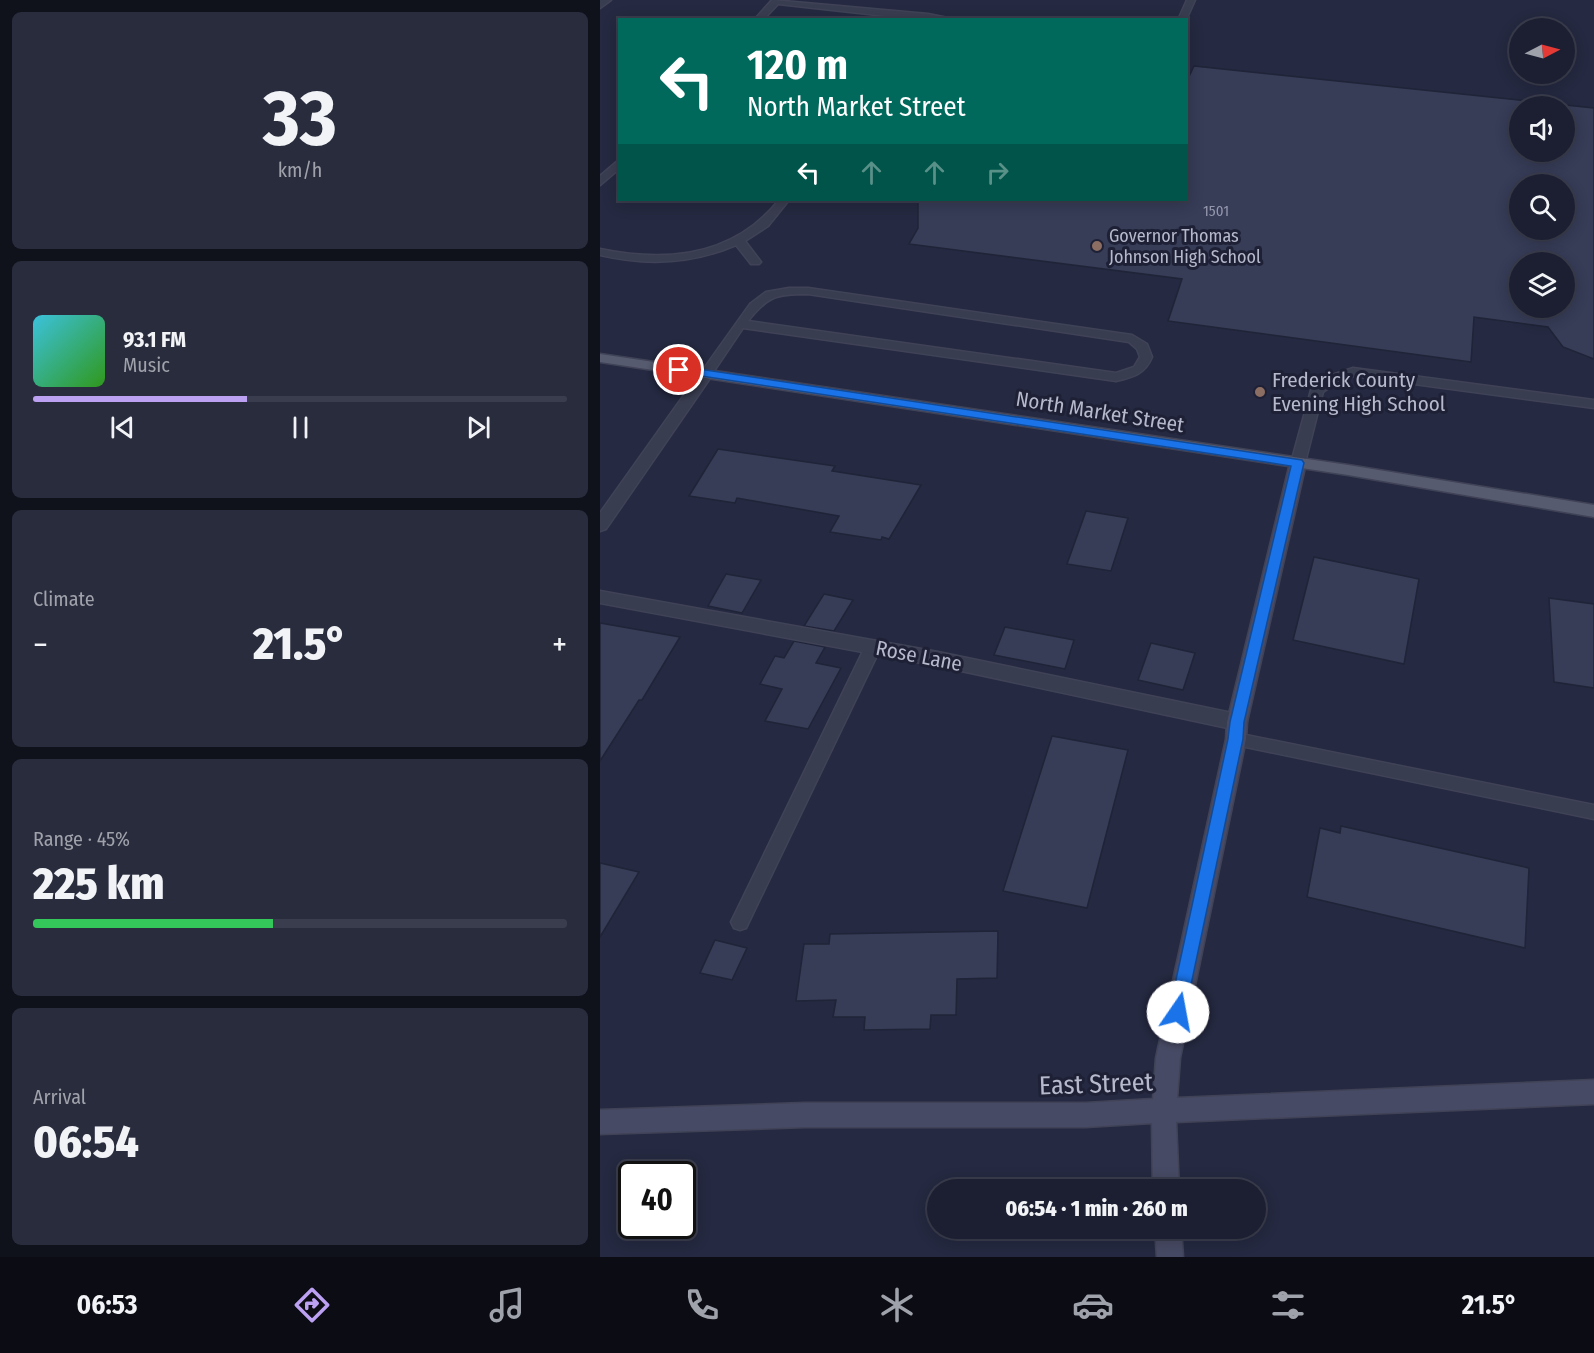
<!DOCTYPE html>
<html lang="en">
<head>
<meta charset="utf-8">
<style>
	body { margin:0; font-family:"Fira Sans Condensed",sans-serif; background:#292c3d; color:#f1f3f6; height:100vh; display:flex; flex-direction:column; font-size:22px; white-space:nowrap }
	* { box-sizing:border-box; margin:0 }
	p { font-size:20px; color:#a0a2ab }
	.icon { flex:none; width:33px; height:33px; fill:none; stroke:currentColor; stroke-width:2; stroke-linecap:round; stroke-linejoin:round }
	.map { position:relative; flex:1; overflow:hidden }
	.details { display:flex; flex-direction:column; gap:12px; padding:12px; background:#0f111b; width:600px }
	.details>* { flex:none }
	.guide { position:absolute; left:18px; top:18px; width:570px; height:183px; border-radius:0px; box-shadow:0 3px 15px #0003,0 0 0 2px #3a3d4d; background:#00695c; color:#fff; overflow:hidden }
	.needle { width:39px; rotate:84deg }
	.tools { position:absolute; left:909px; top:18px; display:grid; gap:12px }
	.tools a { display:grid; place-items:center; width:66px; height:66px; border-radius:50%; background:#1c1f31; box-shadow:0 3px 15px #0003,0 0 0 2px #3a3d4d; font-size:30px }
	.speed { position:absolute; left:18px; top:1161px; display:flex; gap:12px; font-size:30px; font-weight:700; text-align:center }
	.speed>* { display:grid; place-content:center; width:78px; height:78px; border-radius:50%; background:#1c1f31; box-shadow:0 3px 15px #0003,0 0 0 2px #3a3d4d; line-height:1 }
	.speed .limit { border:3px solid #111; border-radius:9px; background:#fff; color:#111 }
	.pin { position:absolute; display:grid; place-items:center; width:51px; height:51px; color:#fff; margin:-26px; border:3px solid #fff; border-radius:50%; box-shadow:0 2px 6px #0007 }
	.me { position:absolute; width:66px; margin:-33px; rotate:12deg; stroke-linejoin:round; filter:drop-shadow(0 0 4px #0008) }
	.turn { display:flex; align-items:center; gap:21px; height:126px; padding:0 30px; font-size:27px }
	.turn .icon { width:78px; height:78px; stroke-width:2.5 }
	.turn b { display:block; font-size:42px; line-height:51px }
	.lanes { display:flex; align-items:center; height:57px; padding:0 30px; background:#0003; justify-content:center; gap:30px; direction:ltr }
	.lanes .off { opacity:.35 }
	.big { font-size:45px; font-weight:800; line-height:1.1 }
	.details .widget { flex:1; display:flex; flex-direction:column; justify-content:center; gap:9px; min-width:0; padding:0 21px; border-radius:9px; background:#292c3d }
	.details .dial { align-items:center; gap:0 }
	.dial b { font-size:78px; line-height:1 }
	.song { display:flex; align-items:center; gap:18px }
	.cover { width:72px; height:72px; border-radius:9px; background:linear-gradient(135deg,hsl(190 70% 55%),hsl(110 70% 35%)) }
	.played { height:6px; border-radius:3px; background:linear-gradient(90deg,#bca0f2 40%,#3a3d4d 40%) }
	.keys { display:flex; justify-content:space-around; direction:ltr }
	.heat { display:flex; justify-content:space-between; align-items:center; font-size:33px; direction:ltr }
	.charge { height:9px; border-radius:4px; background:linear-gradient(90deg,#34c759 45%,#3a3d4d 0) }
	.trip { position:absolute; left:327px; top:1179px; width:339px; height:60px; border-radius:30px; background:#1c1f31; box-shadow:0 3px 15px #0003,0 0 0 2px #3a3d4d; font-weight:800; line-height:60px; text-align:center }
	.tab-bar { display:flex; height:96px; justify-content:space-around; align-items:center; background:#0b0c14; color:#a0a2ab }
	.tab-bar .icon { width:42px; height:42px }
	.tab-bar .selected { color:#bca0f2 }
	.tab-bar b { font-size:27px; color:#f1f3f6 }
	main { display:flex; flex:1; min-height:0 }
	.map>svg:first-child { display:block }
	.building { fill:#373c57; stroke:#202438; stroke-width:1.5; fill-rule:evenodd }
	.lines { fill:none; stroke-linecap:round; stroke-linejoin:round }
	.lane-casing { stroke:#404357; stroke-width:3 }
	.street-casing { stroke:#404357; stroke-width:3 }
	.secondary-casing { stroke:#404357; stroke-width:3 }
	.primary-casing { stroke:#404357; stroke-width:3 }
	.lane { fill:#393d50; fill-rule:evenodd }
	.street { fill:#393d50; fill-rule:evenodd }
	.secondary { fill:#474a64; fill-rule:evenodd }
	.primary { fill:#575b70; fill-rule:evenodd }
	.route { fill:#1a73e8; stroke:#114b97; stroke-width:1.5 }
	.education-dot { fill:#8d6e63; stroke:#1e2136; stroke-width:2 }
	.labels { text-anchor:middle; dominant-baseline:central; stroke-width:6; stroke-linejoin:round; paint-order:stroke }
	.far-number-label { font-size:15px; fill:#9497ac }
	.far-poi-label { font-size:18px; fill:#b6b8cb; stroke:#1e2136; text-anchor:start }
	.poi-label { font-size:21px; fill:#b6b8cb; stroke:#1e2136; text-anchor:start }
	.street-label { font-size:21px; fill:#b6b8cb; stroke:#1e2136 }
	.near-street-label { font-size:26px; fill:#b6b8cb; stroke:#1e2136 }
</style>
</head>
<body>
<main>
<section class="details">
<div class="widget dial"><b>33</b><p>km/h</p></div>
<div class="widget">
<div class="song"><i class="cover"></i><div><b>93.1 FM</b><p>Music</p></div></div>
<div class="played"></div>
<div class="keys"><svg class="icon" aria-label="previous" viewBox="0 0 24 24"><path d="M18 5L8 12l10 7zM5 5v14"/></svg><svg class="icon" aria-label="pause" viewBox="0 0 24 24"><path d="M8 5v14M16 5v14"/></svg><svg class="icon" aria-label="next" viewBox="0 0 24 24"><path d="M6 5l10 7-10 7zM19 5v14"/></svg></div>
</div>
<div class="widget"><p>Climate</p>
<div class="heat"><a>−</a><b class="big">21.5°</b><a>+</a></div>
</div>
<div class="widget"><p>Range · 45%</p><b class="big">225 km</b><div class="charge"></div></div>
<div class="widget"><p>Arrival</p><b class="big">06:54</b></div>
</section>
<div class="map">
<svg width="994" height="1257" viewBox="0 0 994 1257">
	<rect width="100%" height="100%" fill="#252941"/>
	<path class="building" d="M594,66L994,108V359L963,347L948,327L874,317L871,362L568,321L582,279L309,244L318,228V200H586V83ZM920,106H964V152H920ZM920,184H964V230H920ZM920,262H964V308H920Z
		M118,449L235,466L232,471L321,485L289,539L282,537L281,540L230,532L239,516L137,498L135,503L89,496Z
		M486,511L528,518L511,571L467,564Z
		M714,557L819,579L804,664L693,640Z
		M126,574L161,580L142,613L108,606Z
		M224,594L253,600L234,631L204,626Z
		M949,598L994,604V688L954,682Z
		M0,623L80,637L42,700H39L0,761Z
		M405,627L474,640L465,669L394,655Z
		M194,641L225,647L216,663L241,668L208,729L165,721L182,689L160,684L175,656L184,658Z
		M551,643L595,653L583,690L538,680Z
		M452,736L528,750L487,908L403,891Z
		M741,826L929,868L925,948L707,897L720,828L740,833Z
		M0,863L39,872L0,937Z
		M398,931L397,978L357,979L356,1015H331L330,1029L264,1030L265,1017H233L236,1000L196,1001L204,944H229L230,934Z
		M115,940L147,948L132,980L100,973Z"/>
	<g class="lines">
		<g class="lane-casing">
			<path id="lane" d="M172,0L328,14L358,20H322L178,4L163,20H154Z
				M587,0H595L586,20H578Z
				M20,159V168L0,185V176Z
				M179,200H189L168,226L145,241L161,262L159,264H151L136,245C92,264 47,266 0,255V249C67,263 134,256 179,200Z
				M189,288H208L532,335L547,344L552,357C545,374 533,377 516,381L143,328L110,377H102L100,374L150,304L166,292ZM208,294L529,342L537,349L540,357L534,367L516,373L148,321C168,296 176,294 208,294Z
				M753,368L994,400V408L754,376L737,382L723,392L705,463L698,467L693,466L691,463L711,390L729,376Z
				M273,641L278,643L281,647L146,928L140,930L134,928L131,922L134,916L265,647L268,643Z
				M636,733L994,805V819L636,745L630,744L628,739L630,734Z"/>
		</g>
		<g class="street-casing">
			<path id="street" d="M0,0H11L0,8Z
				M106,370L113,374L6,529L0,531V513L101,371Z
				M0,591L338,652L637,714L644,717L647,722L644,727L637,730L338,666L0,603Z"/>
		</g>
		<g class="secondary-casing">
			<path id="secondary" d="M698,458L704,459L706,463L647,722L646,739L580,1058L577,1098L994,1080V1104L576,1122L579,1190H553L552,1123L486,1127H205L0,1134V1110L205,1103H486L553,1099L556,1058L626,739L627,722L690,463L692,459Z
				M555,1228H581L583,1257H557Z"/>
		</g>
		<g class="primary-casing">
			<path id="primary" d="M0,354L748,465L994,505V517L748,475L0,362Z"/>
		</g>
		<use href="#lane" class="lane"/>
		<use href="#street" class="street"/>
		<use href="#secondary" class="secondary"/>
		<use href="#primary" class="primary"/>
	</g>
	<path class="route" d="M79,366L702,460L704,463L644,722L643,739L584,1018L578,1020L572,1018L569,1012L628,739L630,722L691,466L75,372V367Z"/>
	<g class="education-dot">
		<circle cx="497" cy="246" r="6"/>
		<circle cx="660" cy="392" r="6"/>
	</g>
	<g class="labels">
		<g class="far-number-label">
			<text x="616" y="211">1501</text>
		</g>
		<g class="far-poi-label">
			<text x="509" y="236">Governor Thomas<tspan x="509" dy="21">Johnson High School</tspan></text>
		</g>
		<g class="poi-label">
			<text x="672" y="380">Frederick County<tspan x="672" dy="24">Evening High School</tspan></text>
		</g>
		<g class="street-label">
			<text transform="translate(500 412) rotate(9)">North Market Street</text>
			<text transform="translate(319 656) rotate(11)">Rose Lane</text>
		</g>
		<g class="near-street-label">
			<text transform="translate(496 1084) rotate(-2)">East Street</text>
		</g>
	</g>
</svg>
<div class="tools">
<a><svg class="needle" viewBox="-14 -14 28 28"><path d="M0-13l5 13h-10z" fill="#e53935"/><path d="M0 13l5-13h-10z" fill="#a0a2ab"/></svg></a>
<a><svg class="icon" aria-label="sound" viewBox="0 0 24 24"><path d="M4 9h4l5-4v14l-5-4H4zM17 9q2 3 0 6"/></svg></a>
<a><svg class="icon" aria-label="search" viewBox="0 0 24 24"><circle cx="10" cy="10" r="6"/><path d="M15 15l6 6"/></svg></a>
<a><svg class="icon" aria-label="layers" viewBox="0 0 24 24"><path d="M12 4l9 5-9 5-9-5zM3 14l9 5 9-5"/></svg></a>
</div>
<div class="speed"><div class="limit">40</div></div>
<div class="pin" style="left:79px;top:370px;background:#d93025"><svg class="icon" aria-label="arrive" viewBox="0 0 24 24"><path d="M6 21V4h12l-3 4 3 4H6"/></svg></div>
<svg class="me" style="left:578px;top:1012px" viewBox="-20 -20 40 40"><circle r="19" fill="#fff"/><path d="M0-13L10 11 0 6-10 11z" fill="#1a73e8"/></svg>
<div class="trip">06:54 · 1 min · 260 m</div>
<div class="guide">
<div class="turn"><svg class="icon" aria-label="left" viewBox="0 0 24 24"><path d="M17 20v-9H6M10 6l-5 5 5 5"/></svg><div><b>120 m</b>North Market Street</div></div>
<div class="lanes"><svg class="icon" aria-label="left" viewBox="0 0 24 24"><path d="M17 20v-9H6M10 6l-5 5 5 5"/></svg><svg class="icon off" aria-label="ahead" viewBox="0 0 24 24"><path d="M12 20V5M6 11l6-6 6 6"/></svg><svg class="icon off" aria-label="ahead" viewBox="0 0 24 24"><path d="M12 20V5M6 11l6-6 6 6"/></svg><svg class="icon off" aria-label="right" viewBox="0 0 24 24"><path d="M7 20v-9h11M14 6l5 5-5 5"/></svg></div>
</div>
</div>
</main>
<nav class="tab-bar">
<b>06:53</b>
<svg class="icon selected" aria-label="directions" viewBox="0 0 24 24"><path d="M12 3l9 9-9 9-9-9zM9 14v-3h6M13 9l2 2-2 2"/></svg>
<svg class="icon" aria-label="music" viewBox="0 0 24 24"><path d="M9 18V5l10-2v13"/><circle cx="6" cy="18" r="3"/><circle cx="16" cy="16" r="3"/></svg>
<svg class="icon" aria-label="phone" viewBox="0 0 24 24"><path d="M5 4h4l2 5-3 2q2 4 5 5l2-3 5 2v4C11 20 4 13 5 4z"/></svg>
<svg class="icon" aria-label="climate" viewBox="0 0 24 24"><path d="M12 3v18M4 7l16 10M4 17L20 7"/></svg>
<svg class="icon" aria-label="car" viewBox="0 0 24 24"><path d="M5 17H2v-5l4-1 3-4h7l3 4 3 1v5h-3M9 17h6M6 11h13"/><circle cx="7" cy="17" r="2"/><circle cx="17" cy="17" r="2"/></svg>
<svg class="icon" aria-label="filters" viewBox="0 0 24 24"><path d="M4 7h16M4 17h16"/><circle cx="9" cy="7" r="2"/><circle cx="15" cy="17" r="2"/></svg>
<b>21.5°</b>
</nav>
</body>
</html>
